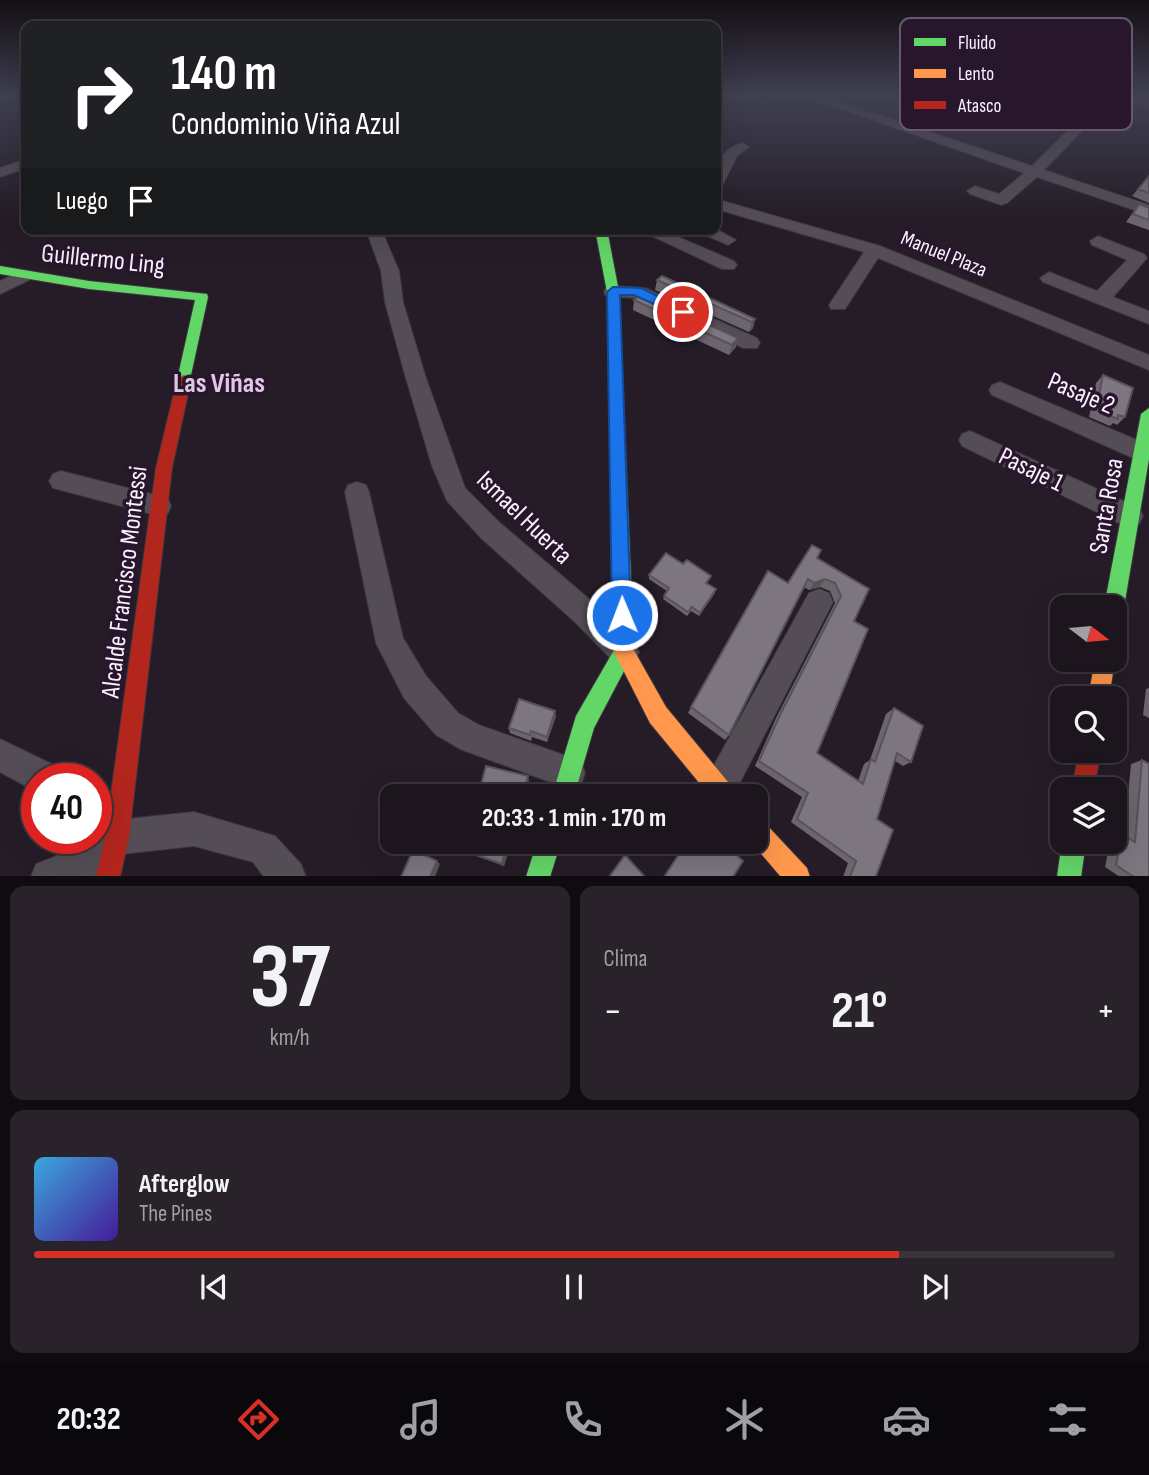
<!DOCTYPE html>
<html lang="es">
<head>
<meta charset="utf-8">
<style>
	body { margin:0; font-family:"Sofia Sans Condensed",sans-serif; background:#29222a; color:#f1f3f6; height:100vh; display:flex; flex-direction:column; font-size:26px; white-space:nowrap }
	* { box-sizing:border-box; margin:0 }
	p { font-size:23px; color:#a09fa4 }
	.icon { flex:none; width:38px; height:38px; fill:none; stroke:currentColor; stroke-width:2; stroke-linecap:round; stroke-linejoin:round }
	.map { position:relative; height:876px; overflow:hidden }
	.sheet { display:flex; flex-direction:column; gap:10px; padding:10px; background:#0f0c10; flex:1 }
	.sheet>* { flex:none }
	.hud { position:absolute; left:21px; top:21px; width:700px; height:214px; border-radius:14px; box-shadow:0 7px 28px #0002,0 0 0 2px #3a343b; background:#202124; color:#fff; overflow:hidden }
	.needle { width:46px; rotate:106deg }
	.tools { position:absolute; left:1050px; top:595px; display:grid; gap:14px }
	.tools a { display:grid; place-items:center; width:77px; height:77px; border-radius:14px; background:#1c151d; box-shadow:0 7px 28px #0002,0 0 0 2px #3a343b; font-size:35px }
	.speed { position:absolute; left:21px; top:763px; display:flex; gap:14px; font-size:35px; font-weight:700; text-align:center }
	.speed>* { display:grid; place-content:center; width:91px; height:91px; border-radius:50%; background:#1c151d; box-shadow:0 7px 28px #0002,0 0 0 2px #3a343b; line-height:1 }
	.speed .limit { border:10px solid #d22; background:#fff; color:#111 }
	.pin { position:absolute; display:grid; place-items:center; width:60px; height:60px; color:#fff; margin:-30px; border:4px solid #fff; border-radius:50%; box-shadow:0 2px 7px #0007 }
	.me { position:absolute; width:77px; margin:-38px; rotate:359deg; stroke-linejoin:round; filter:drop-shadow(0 0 5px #0008) }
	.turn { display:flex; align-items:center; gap:24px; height:147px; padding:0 35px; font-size:32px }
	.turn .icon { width:91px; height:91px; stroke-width:2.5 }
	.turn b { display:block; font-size:49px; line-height:60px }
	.then { display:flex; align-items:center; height:66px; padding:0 35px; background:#0003; gap:14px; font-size:26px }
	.big { font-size:52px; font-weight:700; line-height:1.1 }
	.sheet .widget { flex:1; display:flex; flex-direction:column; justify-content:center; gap:10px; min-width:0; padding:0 24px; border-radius:14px; background:#29222a }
	.sheet .dial { align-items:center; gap:0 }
	.dial b { font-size:91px; line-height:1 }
	.song { display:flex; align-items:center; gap:21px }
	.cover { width:84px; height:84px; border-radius:10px; background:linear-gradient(135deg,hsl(200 70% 55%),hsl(260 70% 35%)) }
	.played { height:7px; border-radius:4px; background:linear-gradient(90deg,#d93025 80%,#3a343b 80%) }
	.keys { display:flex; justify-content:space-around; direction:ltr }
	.heat { display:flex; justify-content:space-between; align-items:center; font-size:38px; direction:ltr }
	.sheet .tiles { flex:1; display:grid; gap:10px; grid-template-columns:1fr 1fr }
	.widget:last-child { grid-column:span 2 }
	.trip { position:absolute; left:380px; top:784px; width:388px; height:70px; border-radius:14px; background:#1c151d; box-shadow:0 7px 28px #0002,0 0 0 2px #3a343b; font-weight:700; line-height:70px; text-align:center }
	.tabs { display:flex; height:112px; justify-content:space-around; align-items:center; background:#0b080c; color:#a09fa4 }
	.tabs .icon { width:49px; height:49px }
	.tabs .active { color:#d93025 }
	.tabs b { font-size:32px; color:#f1f3f6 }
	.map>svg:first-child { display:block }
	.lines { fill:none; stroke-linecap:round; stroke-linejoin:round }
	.street-casing { stroke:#3c363e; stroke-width:2 }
	.fast-casing { stroke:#3c363e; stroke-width:2 }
	.slow-casing { stroke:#3c363e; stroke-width:2 }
	.jam-casing { stroke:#3c363e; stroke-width:2 }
	.street { fill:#544d55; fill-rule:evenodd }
	.fast { fill:#63d668; fill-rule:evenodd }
	.slow { fill:#ff974d; fill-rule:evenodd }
	.jam { fill:#b3261e; fill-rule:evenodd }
	.wall { fill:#6c656d }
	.shaded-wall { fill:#585259 }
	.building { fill:#7d757f; stroke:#585259; stroke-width:2 }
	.route { fill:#1a73e8; stroke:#114b97; stroke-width:2 }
	.labels { text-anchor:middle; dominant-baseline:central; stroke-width:7; stroke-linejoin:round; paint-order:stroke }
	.far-street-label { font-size:21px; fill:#fcf0ff; stroke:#28172c }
	.street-label { font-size:26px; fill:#fcf0ff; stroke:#28172c }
	.neighbourhood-label { font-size:28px; font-weight:bold; fill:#e0c8e5; stroke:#28172c }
	.key { fill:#28172c; stroke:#68586b; stroke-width:2 }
	.key-label { font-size:19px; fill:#fcf0ff }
</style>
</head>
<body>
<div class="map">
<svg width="1149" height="877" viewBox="0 0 1149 877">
	<rect width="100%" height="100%" fill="#251c27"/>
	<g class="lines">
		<g class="street-casing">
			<path id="street" d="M0,96H14L0,102Z
				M804,96H821L1032,166L1103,96H1116L1044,170L1149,205V215L1037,177L1007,203L1001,205L970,194L967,191L975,186L999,194L1024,173Z
				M742,143L749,147L737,156L721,188L716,190C716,169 719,149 742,143Z
				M26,159V168L0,177V168Z
				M716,199L880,246L1149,355V370L878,258L845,309H831L829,305L864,252L716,209Z
				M369,229H385V238L399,271L403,302L425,375L465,488L499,522L595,604L634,642L639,652L634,662L624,666L614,662L575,622L481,538L447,501L432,466L405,375L385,302L381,271L369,238Z
				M637,229H660L734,261L737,265L734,269H722Z
				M692,229H716L736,240L728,245Z
				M1098,236L1144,254L1147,258L1113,297L1149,311V324L1043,282L1040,278L1049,272L1097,291L1127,260L1092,245L1090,241Z
				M23,270L32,276L29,280L0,294V281Z
				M613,286L645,288L757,338L760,343L757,348H743L635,298L606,296L604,292L606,288Z
				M1000,382L1149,445V459L1141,461L1133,458L992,395L989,390L992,385Z
				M970,431L1139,508L1143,516L1139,524L1130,527L1121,524L962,446L959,440L962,434Z
				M61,471L159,496L168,499L171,506L168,513L159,516L53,488L49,481L53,474Z
				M357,482L366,485L369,492L403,638L426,676L458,713L479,725L581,761L585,773L581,785L569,789L460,749L436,735L404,698L376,643L345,492L348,485Z
				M819,589L829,593L833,602L733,796H705L702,790L707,778L809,593Z
				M0,739L58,767L62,779H37V792L0,772Z
				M194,812L275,836L301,864L306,877H264L253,862L194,846L122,854L101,873L94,877H31L36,864L77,848L89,838H96V832L117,820Z"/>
		</g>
		<g class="fast-casing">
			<path id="fast" d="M595,229H607L619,292L634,652L594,728L574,796H552L576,716L614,650L607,292Z
				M0,266L89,281L207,294L208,297L189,384H179L177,380L195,300L89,289L0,274Z
				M1149,408V459L1124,607L1121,613L1115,616V607H1104L1141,414Z
				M1062,841L1086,842L1081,877H1057Z
				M537,842H561L550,877H526Z"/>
		</g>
		<g class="slow-casing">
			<path id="slow" d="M624,642L631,645L666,707L733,788L736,796H710L650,723L614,652L617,645Z
				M1095,660H1115L1109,698H1088Z
				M756,818L764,822L807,868L810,877H781L751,842H756Z"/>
		</g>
		<g class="jam-casing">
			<path id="jam" d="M1120,96H1132L1149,100V106Z
				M184,375L191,380L172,468L129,837L120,877H96L105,837L156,468L177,380Z
				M1079,751H1101L1094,789H1072Z"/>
		</g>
		<use href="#street" class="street"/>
		<use href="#fast" class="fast"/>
		<use href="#slow" class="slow"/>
		<use href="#jam" class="jam"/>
	</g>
	<path class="wall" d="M953,96H984L976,103Z
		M991,96H1078L1053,116Z
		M1149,176V203L1132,196L1138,189Z
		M1139,204L1149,208V230L1126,222Z
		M657,280L755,319L753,328L749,332L655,290Z
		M634,300L736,347L729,355L633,310Z
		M1103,375L1125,417L1117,425L1113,423L1110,426L1089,417L1096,383Z
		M817,558L869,589L854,621L817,753L858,781L864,764L870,760L886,714L894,708L911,762L903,766L895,761L877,819L876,876L878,877H843L848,863L791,822L802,797L755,766L776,718L835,603L830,591L820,587L809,590L804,587L729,735L725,740L688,713L691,707L788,583Z
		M683,564L711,576L707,583L715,593L699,616L691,611L687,616L663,599L667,591L649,579V575Z
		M1149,688V718L1143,715L1146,689Z
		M556,716L547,742L532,737L531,741L510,733L509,728Z
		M1142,760L1149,877H1120L1105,867L1110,842H1115V835L1122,834L1124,835L1131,764Z
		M480,842H511L504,866L479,857L476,855Z"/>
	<path class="shaded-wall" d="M979,96H984L976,103Z
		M1072,96H1078L1053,116L1058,107Z
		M755,319L753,328L749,332L752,322Z
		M738,338L736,347L729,355L732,345Z
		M825,579L820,587L809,590L814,583Z
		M555,711L556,716L547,742V737Z
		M528,776L529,781L525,796H523Z
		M508,842H511L504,866L502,864Z
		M437,861L440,864L435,877H430Z"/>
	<path class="building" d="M1149,176V193L1138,189Z
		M1139,204L1149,208V220L1133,214Z
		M662,276L755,319L752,322L657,280Z
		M641,294L738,338L732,345L634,300Z
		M1103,375L1133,388L1125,417L1118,415V419L1096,410Z
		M812,545L821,550L817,558L869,589L854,621L868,629L817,753L863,784L871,759L875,762L894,708L923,726L911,762L897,753L877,819L893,830L876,876L878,877H850L856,861L797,819L808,793L759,761L781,713L841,596L835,583L825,579L814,583L808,579L729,735L691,707L768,571L788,583Z
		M666,553L683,564L687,560L711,576L706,583L716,589L700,613L692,607L688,612L664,596L669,588L649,575Z
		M519,699L555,711L547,737L531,731L530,735L509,728Z
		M1142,760L1149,764V877H1134L1116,865L1122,834L1135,842Z
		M486,766L528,776L523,796H478Z
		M480,842H508L502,864L476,855Z
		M687,842H722L743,861L733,877H664Z
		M413,850L437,861L430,877H401Z
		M625,855L645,877H609Z"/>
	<linearGradient id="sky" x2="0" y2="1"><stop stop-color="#140f15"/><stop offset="0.44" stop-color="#404052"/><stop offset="1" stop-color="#404052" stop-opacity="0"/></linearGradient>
	<rect width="1149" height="218" fill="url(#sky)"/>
	<path class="route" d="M613,287L641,288L690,312L683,317L634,295H620L631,615L629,622L622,625L615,622L612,615L607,292Z"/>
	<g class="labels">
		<g class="far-street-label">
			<text transform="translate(944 254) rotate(22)">Manuel Plaza</text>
		</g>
		<g class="street-label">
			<text transform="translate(103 260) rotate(6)">Guillermo Ling</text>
			<text transform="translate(1081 394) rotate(23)">Pasaje 2</text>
			<text transform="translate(1031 470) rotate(26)">Pasaje 1</text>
			<text transform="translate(1107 506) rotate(-80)">Santa Rosa</text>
			<text transform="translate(524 518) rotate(44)">Ismael Huerta</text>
			<text transform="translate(125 582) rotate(-83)">Alcalde Francisco Montessi</text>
		</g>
		<g class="neighbourhood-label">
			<text x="219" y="383">Las Viñas</text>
		</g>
	</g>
	<rect x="900" y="18" width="232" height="112" rx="10" class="key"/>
	<rect x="914" y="38" width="32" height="8" fill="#63d668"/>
	<rect x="914" y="69" width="32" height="9" fill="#ff974d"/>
	<rect x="914" y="101" width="32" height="8" fill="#b3261e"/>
	<g class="key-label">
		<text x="958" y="49">Fluido</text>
		<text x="958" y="80">Lento</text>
		<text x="958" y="112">Atasco</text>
	</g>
</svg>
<div class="tools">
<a><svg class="needle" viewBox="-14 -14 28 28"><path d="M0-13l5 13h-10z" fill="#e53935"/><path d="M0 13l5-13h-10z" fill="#a09fa4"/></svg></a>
<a><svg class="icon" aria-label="search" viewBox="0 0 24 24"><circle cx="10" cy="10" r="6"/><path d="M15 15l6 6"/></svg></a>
<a><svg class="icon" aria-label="layers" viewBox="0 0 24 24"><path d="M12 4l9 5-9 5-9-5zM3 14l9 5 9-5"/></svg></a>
</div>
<div class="speed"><div class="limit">40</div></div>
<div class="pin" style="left:683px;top:312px;background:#d93025"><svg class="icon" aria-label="arrive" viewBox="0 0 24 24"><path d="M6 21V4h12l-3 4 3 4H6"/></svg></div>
<svg class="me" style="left:622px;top:615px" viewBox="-20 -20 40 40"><circle r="17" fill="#1a73e8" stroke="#fff" stroke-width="3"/><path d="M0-11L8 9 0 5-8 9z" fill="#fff"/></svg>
<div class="trip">20:33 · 1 min · 170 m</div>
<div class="hud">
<div class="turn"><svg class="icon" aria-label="right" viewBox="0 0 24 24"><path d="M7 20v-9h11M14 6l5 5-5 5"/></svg><div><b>140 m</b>Condominio Viña Azul</div></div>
<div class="then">Luego<svg class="icon" aria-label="arrive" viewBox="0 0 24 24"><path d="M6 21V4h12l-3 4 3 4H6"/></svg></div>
</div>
</div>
<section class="sheet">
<div class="tiles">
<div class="widget dial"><b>37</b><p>km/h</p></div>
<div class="widget"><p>Clima</p>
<div class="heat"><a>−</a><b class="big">21°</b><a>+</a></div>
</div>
<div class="widget">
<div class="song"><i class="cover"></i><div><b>Afterglow</b><p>The Pines</p></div></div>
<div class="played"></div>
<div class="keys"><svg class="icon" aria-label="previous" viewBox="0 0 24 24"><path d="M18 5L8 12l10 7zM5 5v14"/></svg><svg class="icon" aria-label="pause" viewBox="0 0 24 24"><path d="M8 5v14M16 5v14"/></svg><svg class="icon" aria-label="next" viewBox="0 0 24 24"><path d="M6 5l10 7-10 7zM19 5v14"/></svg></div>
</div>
</div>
</section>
<nav class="tabs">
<b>20:32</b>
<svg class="icon active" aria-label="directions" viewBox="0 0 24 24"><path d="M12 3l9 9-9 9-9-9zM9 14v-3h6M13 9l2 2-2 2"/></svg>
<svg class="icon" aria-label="music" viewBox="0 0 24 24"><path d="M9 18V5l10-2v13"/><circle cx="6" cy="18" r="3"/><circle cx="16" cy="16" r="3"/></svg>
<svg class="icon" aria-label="phone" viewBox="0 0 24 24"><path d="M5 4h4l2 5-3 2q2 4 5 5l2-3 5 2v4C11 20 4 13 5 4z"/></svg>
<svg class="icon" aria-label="climate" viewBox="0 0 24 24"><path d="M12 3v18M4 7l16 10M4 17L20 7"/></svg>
<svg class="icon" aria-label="car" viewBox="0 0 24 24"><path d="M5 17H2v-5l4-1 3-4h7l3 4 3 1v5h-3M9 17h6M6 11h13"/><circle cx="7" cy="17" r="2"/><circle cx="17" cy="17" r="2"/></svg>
<svg class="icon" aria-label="filters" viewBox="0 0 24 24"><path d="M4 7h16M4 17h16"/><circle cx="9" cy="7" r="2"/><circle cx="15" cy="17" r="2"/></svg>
</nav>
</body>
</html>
